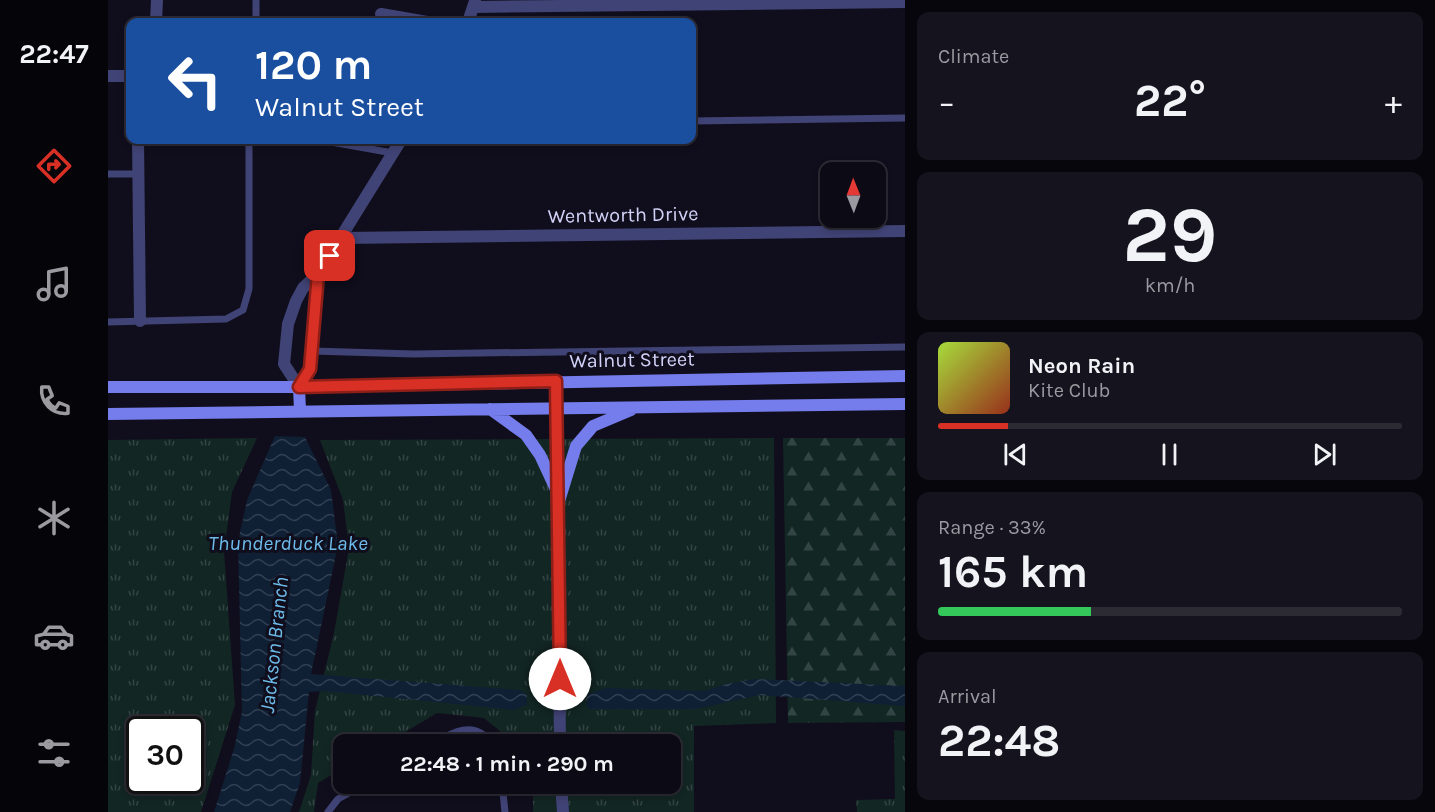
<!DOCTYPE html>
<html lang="en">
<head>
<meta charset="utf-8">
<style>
	body { margin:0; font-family:Karla,sans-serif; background:#15131e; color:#f1f3f6; height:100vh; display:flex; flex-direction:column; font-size:22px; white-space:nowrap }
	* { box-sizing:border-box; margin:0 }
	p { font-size:20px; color:#9a9aa0 }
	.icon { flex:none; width:33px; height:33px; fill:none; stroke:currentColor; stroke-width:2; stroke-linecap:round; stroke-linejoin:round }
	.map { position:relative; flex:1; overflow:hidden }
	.details { display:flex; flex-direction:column; gap:12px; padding:12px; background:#07060c; width:530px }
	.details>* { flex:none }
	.banner { position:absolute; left:18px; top:18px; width:570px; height:126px; border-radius:12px; box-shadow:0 3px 9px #0003,0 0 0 2px #2c2b34; background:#1a4fa0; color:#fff; overflow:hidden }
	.needle { width:39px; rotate:359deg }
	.fabs { position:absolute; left:712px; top:162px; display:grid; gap:12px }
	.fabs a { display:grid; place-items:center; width:66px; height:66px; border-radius:12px; background:#0c0a15; box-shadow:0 3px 9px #0003,0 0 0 2px #2c2b34; font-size:30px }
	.speed { position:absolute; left:18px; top:716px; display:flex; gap:12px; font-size:30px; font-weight:700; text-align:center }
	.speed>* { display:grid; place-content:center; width:78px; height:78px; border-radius:50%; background:#0c0a15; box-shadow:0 3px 9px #0003,0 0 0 2px #2c2b34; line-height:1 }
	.speed .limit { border:3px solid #111; border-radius:9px; background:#fff; color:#111 }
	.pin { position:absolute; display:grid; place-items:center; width:51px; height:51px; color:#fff; margin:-26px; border-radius:12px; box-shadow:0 3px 9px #0006 }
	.me { position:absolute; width:66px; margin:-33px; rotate:0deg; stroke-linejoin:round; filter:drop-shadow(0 0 4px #0008) }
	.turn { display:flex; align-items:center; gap:21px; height:126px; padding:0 30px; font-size:27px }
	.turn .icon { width:78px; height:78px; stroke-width:2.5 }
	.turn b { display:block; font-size:42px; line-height:51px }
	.big { font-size:45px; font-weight:700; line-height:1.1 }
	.details .card { flex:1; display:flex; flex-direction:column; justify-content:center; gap:9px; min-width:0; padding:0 21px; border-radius:12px; background:#15131e }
	.details .dial { align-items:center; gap:0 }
	.dial b { font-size:78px; line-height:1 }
	.song { display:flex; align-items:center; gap:18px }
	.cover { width:72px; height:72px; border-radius:9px; background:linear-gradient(135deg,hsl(80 70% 55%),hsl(10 70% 35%)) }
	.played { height:6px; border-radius:3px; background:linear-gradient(90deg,#d93025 15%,#2c2b34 15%) }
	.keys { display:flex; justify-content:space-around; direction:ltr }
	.heat { display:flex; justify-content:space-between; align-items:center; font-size:33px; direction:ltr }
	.charge { height:9px; border-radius:4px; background:linear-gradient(90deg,#34c759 33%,#2c2b34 0) }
	.trip { position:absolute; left:225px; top:734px; width:348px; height:60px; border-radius:12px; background:#0c0a15; box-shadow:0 3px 9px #0003,0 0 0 2px #2c2b34; font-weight:700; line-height:60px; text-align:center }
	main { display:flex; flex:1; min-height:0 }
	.menu { display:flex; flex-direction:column; width:108px; justify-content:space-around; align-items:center; background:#050408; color:#9a9aa0 }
	.menu .icon { width:42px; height:42px }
	.menu .current { color:#d93025 }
	.menu b { font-size:27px; color:#f1f3f6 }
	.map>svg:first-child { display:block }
	.grass { fill:url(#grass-tufts); fill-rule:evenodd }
	.forest { fill:url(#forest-firs) }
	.water { fill:url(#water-waves) }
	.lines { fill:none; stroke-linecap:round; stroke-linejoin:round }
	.lane { stroke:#404375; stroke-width:7 }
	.street { stroke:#404375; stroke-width:12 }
	.secondary { stroke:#757ceb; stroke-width:12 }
	.route-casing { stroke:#8d1f18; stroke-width:15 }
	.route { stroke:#d93025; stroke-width:10 }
	.labels { text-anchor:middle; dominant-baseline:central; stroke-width:6; stroke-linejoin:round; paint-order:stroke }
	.street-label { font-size:20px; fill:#d1d1f8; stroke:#100e1c }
	.water-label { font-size:21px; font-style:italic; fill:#6dbbea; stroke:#100e1c }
</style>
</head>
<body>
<main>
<nav class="menu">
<b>22:47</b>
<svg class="icon current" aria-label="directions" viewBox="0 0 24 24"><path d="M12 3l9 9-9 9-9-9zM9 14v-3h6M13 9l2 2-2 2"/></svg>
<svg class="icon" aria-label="music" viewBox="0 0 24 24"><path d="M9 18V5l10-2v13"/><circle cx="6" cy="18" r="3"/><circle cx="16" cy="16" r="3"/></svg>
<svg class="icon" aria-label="phone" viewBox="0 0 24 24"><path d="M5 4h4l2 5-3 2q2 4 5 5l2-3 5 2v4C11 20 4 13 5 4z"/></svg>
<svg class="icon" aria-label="climate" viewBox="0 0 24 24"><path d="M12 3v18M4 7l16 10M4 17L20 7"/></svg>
<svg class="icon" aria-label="car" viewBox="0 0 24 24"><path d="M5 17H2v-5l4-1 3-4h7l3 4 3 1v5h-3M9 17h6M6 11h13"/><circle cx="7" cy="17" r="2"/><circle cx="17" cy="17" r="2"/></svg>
<svg class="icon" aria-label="filters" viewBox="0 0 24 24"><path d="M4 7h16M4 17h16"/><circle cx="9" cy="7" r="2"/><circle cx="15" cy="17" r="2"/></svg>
</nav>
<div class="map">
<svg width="798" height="812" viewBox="0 0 798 812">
	<defs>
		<pattern id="grass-tufts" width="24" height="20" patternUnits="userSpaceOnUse" patternTransform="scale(1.5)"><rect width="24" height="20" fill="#122623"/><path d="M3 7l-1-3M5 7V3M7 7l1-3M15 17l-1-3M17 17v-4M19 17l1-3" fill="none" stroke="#344"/></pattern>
		<pattern id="forest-firs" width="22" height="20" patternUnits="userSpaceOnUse" patternTransform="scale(1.5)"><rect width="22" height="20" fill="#122623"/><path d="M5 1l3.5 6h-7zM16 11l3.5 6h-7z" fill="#344"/></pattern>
		<pattern id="water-waves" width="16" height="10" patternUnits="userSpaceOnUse" patternTransform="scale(1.5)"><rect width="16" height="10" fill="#0f2035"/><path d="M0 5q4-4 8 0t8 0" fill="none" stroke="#313f53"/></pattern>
	</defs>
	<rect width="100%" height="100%" fill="#100e1c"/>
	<path class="grass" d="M149,438L124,492L116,552L127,705L93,812H0V440ZM32,729H82V780H32Z
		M666,438L668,723L586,726V812H425V783H562V744H408L376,718L329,713L277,744H236L235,768L210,783L206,812H191L203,775L207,711L226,633L241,548L235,500L212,440Z
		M786,730L797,731V812H749L748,800L787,799Z"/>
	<path class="forest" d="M675,438H797V722L680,723Z"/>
	<path class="water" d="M167,436L197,437L223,490L230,545L203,674L412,690L419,695V705L406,710L217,691L201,692L192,783L182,812H106L126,749L134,712L130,542L139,500Z
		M648,679L797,686V706L652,695L588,709H482L478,705L480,694L498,688L597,691L618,684Z"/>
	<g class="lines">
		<path class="lane" d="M148,0V22
			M584,121L798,118
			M212,140L285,153
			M0,174H30
			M0,322L118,319L135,310L141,289V140
			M204,351L305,354L798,347
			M324,744C344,732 367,719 384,744
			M394,783L397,812
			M220,812L230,799L259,783"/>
		<path class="street" d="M366,7L798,2
			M273,14L319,22
			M48,22L49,0
			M360,22L367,1
			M0,76H22
			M30,140L32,321
			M234,238L798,231
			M210,274L202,369L191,387L176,364L180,324L188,301L195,288L210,274L293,140
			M448,381L452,744
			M453,783L455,812"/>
		<path class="secondary" d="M0,387H191L798,376
			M191,387L192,411
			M382,409L418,435L432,455L452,498
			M0,414L798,404
			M452,498L468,446L485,426L523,410"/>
	</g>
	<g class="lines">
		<g class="route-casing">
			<path id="route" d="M222,256L210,274L202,369L191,387L448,381L452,679"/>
		</g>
		<use href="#route" class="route"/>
	</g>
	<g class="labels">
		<g class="street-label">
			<text transform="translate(515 215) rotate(-1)">Wentworth Drive</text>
			<text transform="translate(524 360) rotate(-1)">Walnut Street</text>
		</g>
		<g class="water-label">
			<text x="180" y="543">Thunderduck Lake</text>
			<text transform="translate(166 645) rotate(-84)">Jackson Branch</text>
		</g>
	</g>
</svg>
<div class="fabs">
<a><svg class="needle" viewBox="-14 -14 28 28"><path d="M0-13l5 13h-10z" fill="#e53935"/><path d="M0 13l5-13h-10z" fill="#9a9aa0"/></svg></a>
</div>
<div class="speed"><div class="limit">30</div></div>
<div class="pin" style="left:222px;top:256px;background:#d93025"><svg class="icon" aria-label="arrive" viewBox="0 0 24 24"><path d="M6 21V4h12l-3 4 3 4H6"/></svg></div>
<svg class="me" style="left:452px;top:679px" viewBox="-20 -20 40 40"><circle r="19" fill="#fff"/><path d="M0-13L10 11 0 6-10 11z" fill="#d93025"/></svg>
<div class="trip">22:48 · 1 min · 290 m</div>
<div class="banner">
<div class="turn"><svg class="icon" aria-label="left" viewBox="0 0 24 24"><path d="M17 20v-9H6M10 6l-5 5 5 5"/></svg><div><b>120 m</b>Walnut Street</div></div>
</div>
</div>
<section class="details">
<div class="card"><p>Climate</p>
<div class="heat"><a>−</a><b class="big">22°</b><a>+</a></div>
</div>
<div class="card dial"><b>29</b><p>km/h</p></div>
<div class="card">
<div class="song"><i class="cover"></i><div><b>Neon Rain</b><p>Kite Club</p></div></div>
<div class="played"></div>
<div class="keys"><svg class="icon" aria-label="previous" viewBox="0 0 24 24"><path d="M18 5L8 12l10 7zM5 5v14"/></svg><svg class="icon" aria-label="pause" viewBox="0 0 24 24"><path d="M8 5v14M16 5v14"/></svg><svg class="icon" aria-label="next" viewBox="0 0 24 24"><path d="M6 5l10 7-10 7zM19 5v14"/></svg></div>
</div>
<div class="card"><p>Range · 33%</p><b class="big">165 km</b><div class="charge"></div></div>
<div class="card"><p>Arrival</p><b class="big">22:48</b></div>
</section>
</main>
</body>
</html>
